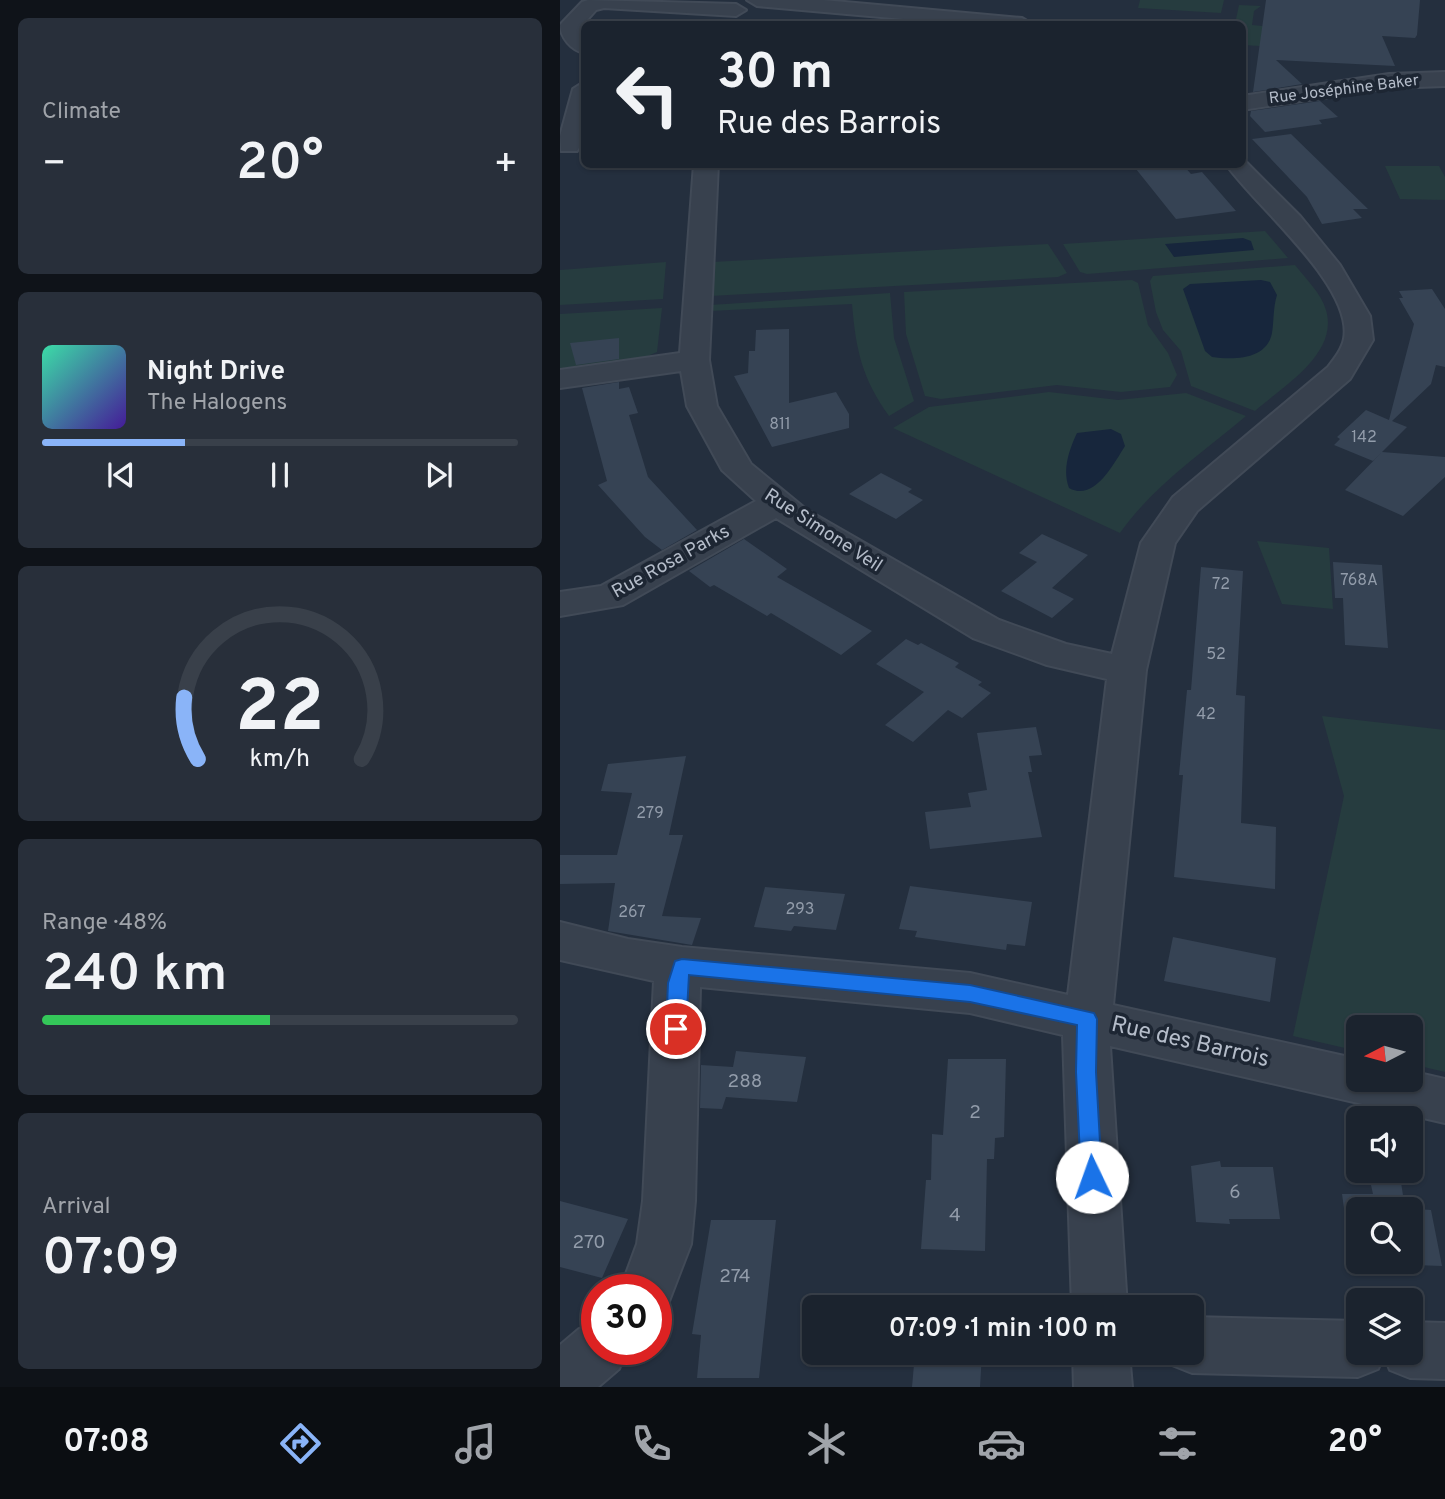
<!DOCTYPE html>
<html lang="en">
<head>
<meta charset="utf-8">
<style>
	body { margin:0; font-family:Overpass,sans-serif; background:#282f3a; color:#f1f3f6; height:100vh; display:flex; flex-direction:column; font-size:26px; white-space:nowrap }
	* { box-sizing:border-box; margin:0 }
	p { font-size:23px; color:#a0a4aa }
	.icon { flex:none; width:38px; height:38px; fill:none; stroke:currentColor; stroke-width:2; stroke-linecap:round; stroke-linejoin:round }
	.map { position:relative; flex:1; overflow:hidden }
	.drawer { display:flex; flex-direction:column; gap:18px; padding:18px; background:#0f1319; width:560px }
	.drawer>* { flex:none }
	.top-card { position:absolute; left:21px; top:21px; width:665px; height:147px; border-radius:10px; box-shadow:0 2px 5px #0004,0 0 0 2px #39404a; background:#1b232e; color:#f1f3f6; overflow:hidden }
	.needle { width:46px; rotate:264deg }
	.buttons { position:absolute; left:786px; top:1015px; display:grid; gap:14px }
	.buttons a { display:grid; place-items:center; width:77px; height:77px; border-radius:10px; background:#1b232e; box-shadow:0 2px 5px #0004,0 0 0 2px #39404a; font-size:35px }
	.speed { position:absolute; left:21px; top:1274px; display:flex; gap:14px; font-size:35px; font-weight:700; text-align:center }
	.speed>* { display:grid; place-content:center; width:91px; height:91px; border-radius:50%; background:#1b232e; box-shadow:0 2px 5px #0004,0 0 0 2px #39404a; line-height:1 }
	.speed .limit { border:10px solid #d22; background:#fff; color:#111 }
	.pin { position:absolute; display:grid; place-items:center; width:60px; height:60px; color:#fff; margin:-30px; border:4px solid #fff; border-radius:50%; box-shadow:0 2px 7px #0007 }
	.me { position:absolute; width:77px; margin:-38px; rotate:357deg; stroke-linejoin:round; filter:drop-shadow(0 0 5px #0008) }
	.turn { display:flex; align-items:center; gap:24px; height:147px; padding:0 21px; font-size:32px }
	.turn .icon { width:91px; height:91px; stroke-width:2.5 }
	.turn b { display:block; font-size:49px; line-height:60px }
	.big { font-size:52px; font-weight:600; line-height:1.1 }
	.drawer .card { flex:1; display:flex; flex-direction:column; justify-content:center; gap:10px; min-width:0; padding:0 24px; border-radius:10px; background:#282f3a }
	.drawer .dial { align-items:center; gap:0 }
	.dial svg { height:182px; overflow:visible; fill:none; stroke:#39404a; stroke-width:7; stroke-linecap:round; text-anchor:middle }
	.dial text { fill:#f1f3f6; stroke:none }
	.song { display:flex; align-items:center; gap:21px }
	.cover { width:84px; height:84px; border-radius:10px; background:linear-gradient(135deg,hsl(160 70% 55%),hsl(260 70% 35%)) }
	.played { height:7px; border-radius:4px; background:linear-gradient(90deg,#8ab4f8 30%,#39404a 30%) }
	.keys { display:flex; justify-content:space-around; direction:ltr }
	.heat { display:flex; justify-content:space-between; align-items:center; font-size:38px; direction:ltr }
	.charge { height:10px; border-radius:5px; background:linear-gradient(90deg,#34c759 48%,#39404a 0) }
	.trip { position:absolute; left:242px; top:1295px; width:402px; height:70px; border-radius:10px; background:#1b232e; box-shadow:0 2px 5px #0004,0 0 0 2px #39404a; font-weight:600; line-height:70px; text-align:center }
	.tabs { display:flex; height:112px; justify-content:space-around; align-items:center; background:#0b0e12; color:#a0a4aa }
	.tabs .icon { width:49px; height:49px }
	.tabs .current { color:#8ab4f8 }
	.tabs b { font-size:32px; color:#f1f3f6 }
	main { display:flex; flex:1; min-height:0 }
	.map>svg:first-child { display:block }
	.green { fill:#263c3f }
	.water { fill:#17263c }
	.building { fill:#364354 }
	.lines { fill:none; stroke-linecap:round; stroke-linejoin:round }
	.minor-casing { stroke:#414a57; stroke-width:4 }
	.minor { fill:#38414e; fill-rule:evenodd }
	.route { fill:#1a73e8; stroke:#114b97; stroke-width:2 }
	.labels { text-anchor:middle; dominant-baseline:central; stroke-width:7; stroke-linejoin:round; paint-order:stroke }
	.far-street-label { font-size:16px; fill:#b4bcc9; stroke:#1d2633 }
	.number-label { font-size:16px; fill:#929caa }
	.street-label { font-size:19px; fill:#b4bcc9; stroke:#1d2633 }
	.near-number-label { font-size:19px; fill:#929caa }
	.near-street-label { font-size:23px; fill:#b4bcc9; stroke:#1d2633 }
</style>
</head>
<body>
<main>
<section class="drawer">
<div class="card"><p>Climate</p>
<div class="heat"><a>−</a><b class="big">20°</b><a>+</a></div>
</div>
<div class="card">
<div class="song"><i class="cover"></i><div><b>Night Drive</b><p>The Halogens</p></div></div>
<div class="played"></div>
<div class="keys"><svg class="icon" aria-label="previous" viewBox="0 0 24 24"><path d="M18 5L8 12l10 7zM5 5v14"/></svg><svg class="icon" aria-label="pause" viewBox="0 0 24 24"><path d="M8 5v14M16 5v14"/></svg><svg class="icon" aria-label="next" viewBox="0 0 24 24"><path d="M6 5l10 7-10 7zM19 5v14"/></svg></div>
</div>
<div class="card dial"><svg viewBox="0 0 100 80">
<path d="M14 69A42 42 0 1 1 86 69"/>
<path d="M14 69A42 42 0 0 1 8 42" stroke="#8ab4f8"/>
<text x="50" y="56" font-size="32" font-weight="700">22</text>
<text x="50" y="72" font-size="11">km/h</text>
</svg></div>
<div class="card"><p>Range · 48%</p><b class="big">240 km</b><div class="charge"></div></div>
<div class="card"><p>Arrival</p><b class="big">07:09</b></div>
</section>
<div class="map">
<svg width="885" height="1387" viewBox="0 0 885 1387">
	<rect width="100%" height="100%" fill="#242f3e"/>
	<path class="green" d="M580,0H664L661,13L578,8Z
		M679,5L701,6L694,11L692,25L713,27L735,48L683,45L682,24H675Z
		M825,166H879L885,177V200L840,199Z
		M705,231L728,258L527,274L520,272L503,244Z
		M488,244L507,273L498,277L150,296L152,262Z
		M106,262L103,299L0,305V270Z
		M735,265C746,279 761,293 766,310C779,354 723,386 695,411L631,386L621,351L603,330L596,312L590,281L593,276Z
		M572,280L578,283L588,325L608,353L617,375L610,387L561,392L497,385L381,399L365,396L346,334L344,292Z
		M330,293L334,338L354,401L329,416C302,378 296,351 292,304L150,311V305Z
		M102,308L97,352L67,365L0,373V314Z
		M489,392L558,400L626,393L686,416C642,453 593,486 560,533L333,428L369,407Z
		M697,541L769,548L773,609L722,604Z
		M762,716L885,730V1072L851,1064L850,1027H798V1051L733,1036L784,796Z"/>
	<path class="water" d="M683,238L691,241L694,250L614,257L605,244Z
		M701,280L710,282L717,295C713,308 714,320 712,333C707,360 673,360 652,357L645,351L623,289L630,284Z
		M551,429L561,434L565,446C553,465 534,502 509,488C502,470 509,450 517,433Z"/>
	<path class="building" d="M706,0H860L857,35L855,38L822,36L835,66L716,60L742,84L693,92Z
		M760,101L778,117L759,120L762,124L705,132L690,116L691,111Z
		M731,134L808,209H793L802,218L762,224L747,197L692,139Z
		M572,164H622L631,174L642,172L676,211L616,219Z
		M872,289L885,309V367L876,365L871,384L832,421L847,427L813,461L774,445L780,439L777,437L806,410L829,420L854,324L839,298H843L839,291Z
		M229,329V403L276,392L289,414V428L212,447L174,376L188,373L189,351H195L196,330Z
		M59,338V359L16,365L10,343Z
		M59,382V389L69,387L78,413L69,415L88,477L137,530L102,550L85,537L38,485L47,481L22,388Z
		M822,452L885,457V477L843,516L785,490Z
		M321,473L352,489L348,492L363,500L336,519L289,494Z
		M482,534L528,555L492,588L514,599L492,618L441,591L477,562L459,553Z
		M184,539L227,569L217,577L312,631L281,655L211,613L207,616L154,585L150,587L129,571Z
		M773,562L822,565L828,648L785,645L783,598H775Z
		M641,567L683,571L676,695L685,696L681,823L716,827L715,889L614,877L623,775H619L627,690H631Z
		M346,639L358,645L361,643L399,663L395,667L422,682L418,685L431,693L402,718L388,710L353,742L325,725L364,692L316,664Z
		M476,727L482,755L469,756L472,772H468L482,837L370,849L365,812L411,807L408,793L427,790L417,733Z
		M126,756L109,835H123L102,916L141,918L132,945L48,931L55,883L0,884V855H57L72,793L41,791L48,764Z
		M350,886L472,902L465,946L447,944L446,950L355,937L357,931L339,929Z
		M205,887L285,894L276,930L234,926L231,931L194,927Z
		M613,937L716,958L710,1002L604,981Z
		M176,1051L246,1057L237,1102L166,1097L162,1109L140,1108L141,1065L173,1067Z
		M388,1059H446L444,1137L435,1138L434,1159H427L425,1251L361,1249L366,1180H371L372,1134L383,1135Z
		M660,1161L661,1167H713L720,1219H669L670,1224L636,1222L631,1166Z
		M809,1176H840L845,1208L871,1210L882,1266L855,1265L850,1250V1209H798V1251H790L782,1194H813Z
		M0,1201L68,1219L42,1278L0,1267Z
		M151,1220H216L199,1378H137L141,1335L132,1334Z
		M355,1353H422L420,1387H352Z"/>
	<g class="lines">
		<g class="minor-casing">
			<path id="minor" d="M28,0L176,4L186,10L176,16L44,8L36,10L20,28L24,36V53C11,50 1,38 0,25L22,2Z
				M187,0H263L462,18L472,24H400L197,6Z
				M885,72V86L829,88L682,110V96L829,74Z
				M24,82C26,102 29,134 17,151H1L0,136L13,89Z
				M682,158L740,216L780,265L810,316L813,340L790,379L637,511L615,543L586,670L553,1005L798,1059V1080H850V1071L885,1079V1123L550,1046L567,1307H512L503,1035L410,1013L140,987L135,1201L131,1244L106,1309L96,1313V1290H60L77,1244L83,1201L94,981L0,960V922L68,939L122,947L410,973L508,995L547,679L487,665L413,638L216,518L63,605L0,616V592L41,586L196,501L162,470L127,406L121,371L0,388V370L120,353L134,164H158L149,360L157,406L191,464L247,510L439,620L506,644L552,654L581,543L613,497L768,367C775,358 782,349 784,339C794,286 694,205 666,164H682Z
				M632,1317L798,1321V1353H850V1322L885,1323V1379L850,1378L830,1370L824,1355L818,1369L798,1377L632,1373L612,1365L607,1353H632Z
				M37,1322V1349H67L59,1369L38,1387H0V1345L19,1329Z
				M513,1353H569L572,1387H514Z"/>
		</g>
		<use href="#minor" class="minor"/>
	</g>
	<path class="route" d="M122,959L410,985L534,1013L537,1019L536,1072L542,1177L539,1184L532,1187L524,1184L521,1177L516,1072L517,1025L410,1002L129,975L126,1029L123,1035L116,1038L109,1035L106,1029L108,983L115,961Z"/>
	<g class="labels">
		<g class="far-street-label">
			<text transform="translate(784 90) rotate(-7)">Rue Joséphine Baker</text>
		</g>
		<g class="number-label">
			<text x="220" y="425">811</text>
			<text x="804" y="438">142</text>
			<text x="799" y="581">768A</text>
			<text x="661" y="585">72</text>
			<text x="656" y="655">52</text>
			<text x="646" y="715">42</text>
			<text x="90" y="814">279</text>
			<text x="240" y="910">293</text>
			<text x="72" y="913">267</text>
		</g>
		<g class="street-label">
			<text transform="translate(263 531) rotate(33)">Rue Simone Veil</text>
			<text transform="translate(111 562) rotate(-29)">Rue Rosa Parks</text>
		</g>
		<g class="near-number-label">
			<text x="185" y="1082">288</text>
			<text x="415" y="1113">2</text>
			<text x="675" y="1193">6</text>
			<text x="395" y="1216">4</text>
			<text x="29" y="1243">270</text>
			<text x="175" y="1277">274</text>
		</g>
		<g class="near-street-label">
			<text transform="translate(630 1043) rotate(13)">Rue des Barrois</text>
		</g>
	</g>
</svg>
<div class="buttons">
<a><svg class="needle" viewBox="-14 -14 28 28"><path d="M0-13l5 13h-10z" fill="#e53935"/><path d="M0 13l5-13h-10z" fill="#a0a4aa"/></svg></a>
<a><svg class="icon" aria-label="sound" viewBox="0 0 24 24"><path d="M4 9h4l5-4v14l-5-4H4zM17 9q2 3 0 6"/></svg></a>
<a><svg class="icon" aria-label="search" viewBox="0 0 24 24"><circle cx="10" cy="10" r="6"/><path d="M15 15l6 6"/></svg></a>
<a><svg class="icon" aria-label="layers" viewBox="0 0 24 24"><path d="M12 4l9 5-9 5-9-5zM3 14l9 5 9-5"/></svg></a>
</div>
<div class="speed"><div class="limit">30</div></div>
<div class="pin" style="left:116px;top:1029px;background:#d93025"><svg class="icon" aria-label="arrive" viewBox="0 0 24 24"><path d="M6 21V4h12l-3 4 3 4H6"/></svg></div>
<svg class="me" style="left:532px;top:1177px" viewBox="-20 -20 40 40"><circle r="19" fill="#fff"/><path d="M0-13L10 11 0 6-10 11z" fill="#1a73e8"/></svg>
<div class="trip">07:09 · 1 min · 100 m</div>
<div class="top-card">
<div class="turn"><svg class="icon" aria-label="left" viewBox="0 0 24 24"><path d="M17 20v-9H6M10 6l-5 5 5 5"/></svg><div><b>30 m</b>Rue des Barrois</div></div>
</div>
</div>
</main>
<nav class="tabs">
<b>07:08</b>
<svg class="icon current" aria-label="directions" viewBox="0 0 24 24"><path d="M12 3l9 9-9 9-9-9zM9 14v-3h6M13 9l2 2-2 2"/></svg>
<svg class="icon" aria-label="music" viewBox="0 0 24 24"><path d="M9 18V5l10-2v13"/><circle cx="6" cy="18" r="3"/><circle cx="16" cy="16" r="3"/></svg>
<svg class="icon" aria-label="phone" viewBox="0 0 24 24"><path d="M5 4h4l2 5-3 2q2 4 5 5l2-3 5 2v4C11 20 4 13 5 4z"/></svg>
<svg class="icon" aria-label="climate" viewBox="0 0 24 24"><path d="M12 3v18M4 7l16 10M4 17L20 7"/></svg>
<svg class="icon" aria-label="car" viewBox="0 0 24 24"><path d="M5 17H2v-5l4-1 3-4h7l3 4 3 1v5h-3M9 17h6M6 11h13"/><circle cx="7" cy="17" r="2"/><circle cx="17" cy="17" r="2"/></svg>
<svg class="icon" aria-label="filters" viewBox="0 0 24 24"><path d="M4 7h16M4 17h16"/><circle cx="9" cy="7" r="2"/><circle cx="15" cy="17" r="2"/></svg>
<b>20°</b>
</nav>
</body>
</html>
